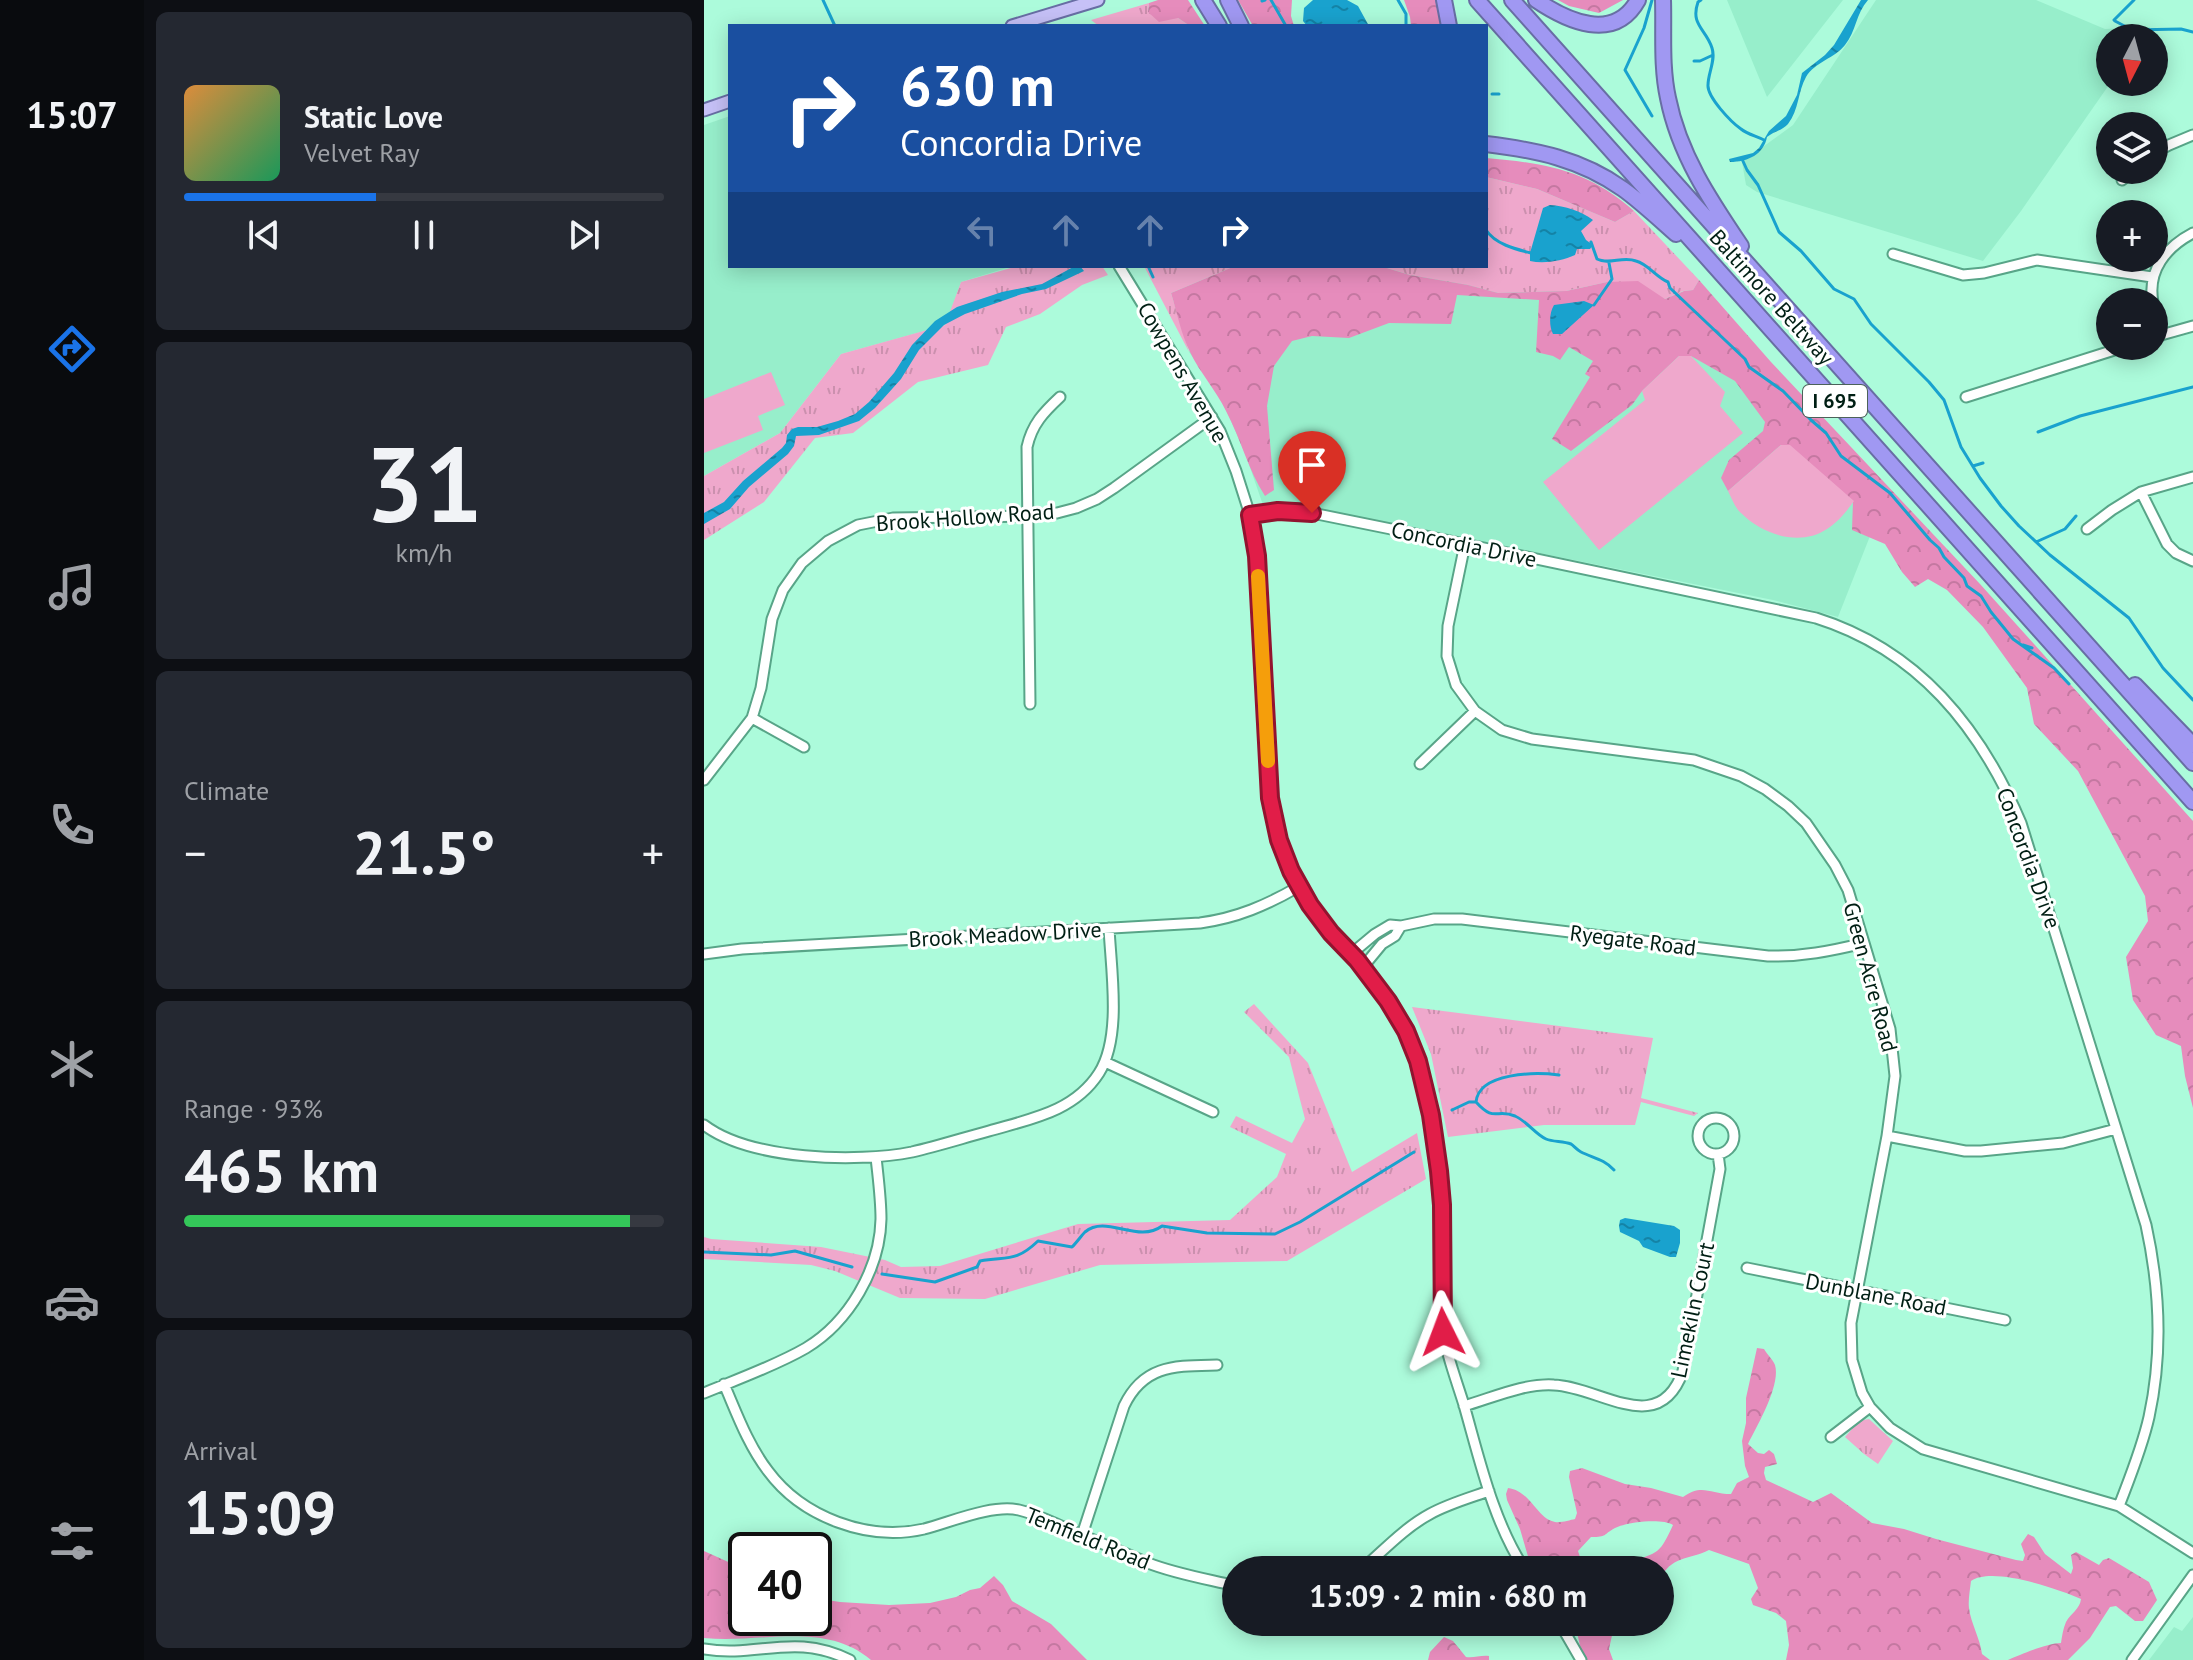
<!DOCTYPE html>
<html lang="en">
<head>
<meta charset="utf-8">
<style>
	body { margin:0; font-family:"PT Sans",sans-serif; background:#242831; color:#f1f3f6; height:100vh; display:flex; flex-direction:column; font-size:30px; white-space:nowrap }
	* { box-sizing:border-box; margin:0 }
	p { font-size:26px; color:#9ea1a6 }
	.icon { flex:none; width:44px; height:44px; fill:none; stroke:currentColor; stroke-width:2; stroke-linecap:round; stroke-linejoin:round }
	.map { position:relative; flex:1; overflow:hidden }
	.drawer { display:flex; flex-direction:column; gap:12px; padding:12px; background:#0d0f14; width:560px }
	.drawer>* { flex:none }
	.hud { position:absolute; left:24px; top:24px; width:760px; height:244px; border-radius:0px; box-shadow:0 4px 20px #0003; background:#1a4fa0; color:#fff; overflow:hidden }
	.needle { width:52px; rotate:186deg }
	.fabs { position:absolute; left:1392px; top:24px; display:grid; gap:16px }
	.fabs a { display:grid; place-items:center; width:72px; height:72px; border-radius:50%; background:#171b24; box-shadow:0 4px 20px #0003; font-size:40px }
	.speed { position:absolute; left:24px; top:1532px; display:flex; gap:16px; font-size:40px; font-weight:700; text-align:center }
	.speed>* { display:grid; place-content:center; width:104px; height:104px; border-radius:50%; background:#171b24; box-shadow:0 4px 20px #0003; line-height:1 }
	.speed .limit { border:4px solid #111; border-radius:12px; background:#fff; color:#111 }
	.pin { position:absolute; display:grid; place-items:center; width:68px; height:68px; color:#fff; margin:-82px -34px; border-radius:50% 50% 50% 0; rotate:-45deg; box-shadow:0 0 8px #0007 }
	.pin .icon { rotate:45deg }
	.me { position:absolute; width:88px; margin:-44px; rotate:357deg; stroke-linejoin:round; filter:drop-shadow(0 0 6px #0008) }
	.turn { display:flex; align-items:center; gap:28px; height:168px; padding:0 40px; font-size:36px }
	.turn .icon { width:104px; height:104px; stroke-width:2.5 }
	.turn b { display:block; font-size:56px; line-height:68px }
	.lanes { display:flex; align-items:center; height:76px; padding:0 40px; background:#0003; justify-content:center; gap:40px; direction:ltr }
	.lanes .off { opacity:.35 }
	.big { font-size:60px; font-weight:700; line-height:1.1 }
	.drawer .tile { flex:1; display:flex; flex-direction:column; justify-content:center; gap:12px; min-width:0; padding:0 28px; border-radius:12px; background:#242831 }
	.drawer .dial { align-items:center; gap:0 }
	.dial b { font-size:104px; line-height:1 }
	.song { display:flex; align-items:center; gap:24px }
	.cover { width:96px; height:96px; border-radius:12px; background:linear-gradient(135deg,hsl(30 70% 55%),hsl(150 70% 35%)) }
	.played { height:8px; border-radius:4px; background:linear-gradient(90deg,#1a73e8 40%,#363941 40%) }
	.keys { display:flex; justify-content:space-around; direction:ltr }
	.heat { display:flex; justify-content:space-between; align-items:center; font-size:44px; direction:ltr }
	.charge { height:12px; border-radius:6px; background:linear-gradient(90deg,#34c759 93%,#363941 0) }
	.trip { position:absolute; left:518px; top:1556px; width:452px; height:80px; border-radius:40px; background:#171b24; box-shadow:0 4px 20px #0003; font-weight:700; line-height:80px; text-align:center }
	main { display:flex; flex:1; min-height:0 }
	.menu { display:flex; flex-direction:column; width:144px; justify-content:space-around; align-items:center; background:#090b0e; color:#9ea1a6 }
	.menu .icon { width:56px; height:56px }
	.menu .active { color:#1a73e8 }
	.menu b { font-size:36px; color:#f1f3f6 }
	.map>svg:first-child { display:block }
	.built { fill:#97eecb }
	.grass { fill:url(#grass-tufts) }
	.forest { fill:url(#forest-crowns) }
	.pitch { fill:#efa8cc }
	.water { fill:url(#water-ripples) }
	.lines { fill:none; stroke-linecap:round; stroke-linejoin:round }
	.stream { stroke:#19a2ce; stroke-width:3 }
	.minor-casing { stroke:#58a588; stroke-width:13 }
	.major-casing { stroke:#686ea4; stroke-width:15 }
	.highway-casing { stroke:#686ea4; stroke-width:18 }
	.minor { stroke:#fff; stroke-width:9 }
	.major { stroke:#c6c1f7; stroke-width:11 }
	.highway { stroke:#a098f2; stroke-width:14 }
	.route-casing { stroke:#92132f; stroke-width:20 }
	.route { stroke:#e11d48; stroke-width:14 }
	.slow { stroke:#f59e0b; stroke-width:14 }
	.labels { text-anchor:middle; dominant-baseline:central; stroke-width:6; stroke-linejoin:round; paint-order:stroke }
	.shield { fill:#fff; stroke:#4c625a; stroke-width:2 }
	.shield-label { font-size:20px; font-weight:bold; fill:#001f14 }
	.street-label { font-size:22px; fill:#001f14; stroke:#fff }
</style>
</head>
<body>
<main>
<nav class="menu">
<b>15:07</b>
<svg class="icon active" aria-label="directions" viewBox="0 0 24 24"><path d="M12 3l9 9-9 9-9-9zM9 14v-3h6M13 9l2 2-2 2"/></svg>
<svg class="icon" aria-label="music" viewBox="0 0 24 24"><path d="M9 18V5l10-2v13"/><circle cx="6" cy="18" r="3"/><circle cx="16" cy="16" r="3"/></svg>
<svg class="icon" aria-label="phone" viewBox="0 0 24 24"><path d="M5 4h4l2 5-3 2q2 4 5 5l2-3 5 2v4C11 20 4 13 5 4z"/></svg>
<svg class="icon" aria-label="climate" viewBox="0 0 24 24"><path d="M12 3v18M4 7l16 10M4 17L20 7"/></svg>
<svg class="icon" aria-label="car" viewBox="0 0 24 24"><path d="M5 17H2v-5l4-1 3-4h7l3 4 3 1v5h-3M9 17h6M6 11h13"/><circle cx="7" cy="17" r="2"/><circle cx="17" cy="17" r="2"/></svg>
<svg class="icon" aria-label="filters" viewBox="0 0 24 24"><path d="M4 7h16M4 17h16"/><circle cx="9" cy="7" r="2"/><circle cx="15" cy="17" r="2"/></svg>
</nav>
<section class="drawer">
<div class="tile">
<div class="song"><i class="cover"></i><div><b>Static Love</b><p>Velvet Ray</p></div></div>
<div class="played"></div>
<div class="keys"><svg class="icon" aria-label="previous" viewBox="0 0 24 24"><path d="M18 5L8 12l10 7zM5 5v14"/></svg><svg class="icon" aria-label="pause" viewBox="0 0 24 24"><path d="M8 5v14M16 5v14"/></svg><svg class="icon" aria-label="next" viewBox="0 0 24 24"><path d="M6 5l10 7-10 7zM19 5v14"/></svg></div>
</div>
<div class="tile dial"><b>31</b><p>km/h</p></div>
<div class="tile"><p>Climate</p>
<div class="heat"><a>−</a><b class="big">21.5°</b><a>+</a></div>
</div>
<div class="tile"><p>Range · 93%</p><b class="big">465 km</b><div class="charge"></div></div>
<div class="tile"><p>Arrival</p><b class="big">15:09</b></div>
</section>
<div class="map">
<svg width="1489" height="1660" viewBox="0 0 1489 1660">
	<defs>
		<pattern id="grass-tufts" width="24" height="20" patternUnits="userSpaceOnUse" patternTransform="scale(2)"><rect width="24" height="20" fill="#efa8cc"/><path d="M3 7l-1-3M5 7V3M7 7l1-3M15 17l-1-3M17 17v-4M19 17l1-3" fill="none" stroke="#cb90ae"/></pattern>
		<pattern id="forest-crowns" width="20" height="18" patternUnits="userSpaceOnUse" patternTransform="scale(2)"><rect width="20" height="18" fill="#e68cbc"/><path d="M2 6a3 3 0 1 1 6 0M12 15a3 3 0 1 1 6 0" fill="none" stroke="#c478a1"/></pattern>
		<pattern id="water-ripples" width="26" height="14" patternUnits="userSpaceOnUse" patternTransform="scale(2)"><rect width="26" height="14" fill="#19a2ce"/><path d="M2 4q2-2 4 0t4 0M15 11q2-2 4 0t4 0" fill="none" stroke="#1483a6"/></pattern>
	</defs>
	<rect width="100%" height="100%" fill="#acfbdb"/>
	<path class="built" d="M1023,0H1139L1063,97Z
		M1172,0H1332L1401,29L1446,27L1438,38H1406L1407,82L1317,211L1279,261L1053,192L1042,185L1038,162L1089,125Z
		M26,116V266H309L257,282L242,325L137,354L76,433L0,476V125Z
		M531,266H676L706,275L862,291L1077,400L1170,526L1134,617L1069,600L602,506L559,505L541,453L523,412L508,384L485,352Z
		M1489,1617V1660H1445L1470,1627L1478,1631Z"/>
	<path class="grass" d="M445,3L444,12L474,18L486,26H395L387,20Z
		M782,177L833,189L911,222L930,211L995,280L989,290L979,291L961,299L903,282L862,291L794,293L764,285L706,275L676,266H782Z
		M314,266H398L404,275L378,285L336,314L302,327L284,365L214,382L149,433L111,438L60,502L0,540V476L76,433L137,354L241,325L257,282Z
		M440,266H531L467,293L485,352Z
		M550,1004L604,1063L648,1172L713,1133L722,1179L583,1261L396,1265L281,1299L196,1298L131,1271L107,1265L0,1259V1237L7,1239L117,1247L181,1260L197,1267L236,1266L374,1224L526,1220L573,1177L582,1154L526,1127L532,1116L588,1143L601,1119L585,1057L540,1012Z
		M708,1007L949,1038L937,1098L994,1113L990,1116L937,1102L931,1125H840L744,1137L727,1054Z
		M1165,1419L1189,1441L1174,1464L1160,1454L1141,1437L1155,1421Z"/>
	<path class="forest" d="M454,0H484L501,26H486L474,18L455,22L444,12L445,3Z
		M534,0H588L587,16L590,26H549Z
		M700,0H732L737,26H707L706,17Z
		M854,0H919L895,13L865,6Z
		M782,158C841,163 884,170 930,211L911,222L833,189L782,177Z
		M531,266H676L706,275L764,285L794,293L862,291L903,282L934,281L961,299L980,291L989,290L995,280L1067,362L1276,584L1489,821V1108L1481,1076L1477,1046L1452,1035L1429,1000L1422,957L1444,921L1441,896L1374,771L1330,724L1323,688L1279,627L1243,590L1224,579L1211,587L1198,572L1181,544L1148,530L1149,501L1077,445L1024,491L1017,478L1025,460L1059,431L1061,422L1031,381L987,356H975L938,391L928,405L867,451L848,439L886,377L881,374L889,361L865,347L856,360L849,356L832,352L835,300L753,295L747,324L685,323L645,338L608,336L588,341L570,366L563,406L570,490L561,496C544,470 537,439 522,411C512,390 496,373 486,352C477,334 473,312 467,293Z
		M1053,1348L1060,1349C1063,1354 1069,1360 1071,1365C1077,1385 1053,1426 1044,1444L1054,1453L1060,1454L1065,1450L1070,1454L1073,1464L1061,1467L1060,1473L1062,1480L1109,1502L1127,1493L1168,1523L1200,1529L1232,1539L1312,1560L1319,1561L1321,1555L1317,1544L1324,1534L1330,1537L1341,1554L1367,1574L1369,1568L1367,1555L1372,1552L1395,1565L1399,1560L1405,1558L1445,1582L1453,1600L1439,1621H1431L1412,1606L1406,1607L1386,1638L1364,1660H1304C1318,1654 1344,1643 1357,1643C1358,1636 1359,1629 1362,1622C1367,1613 1376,1609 1377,1599C1355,1589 1288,1566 1267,1581C1266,1590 1264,1600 1265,1608C1267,1624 1276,1638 1278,1654L1286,1660H1082L1085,1645L1082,1621L1072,1613L1049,1605L1047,1599L1054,1588L1045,1564L1005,1550C985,1560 966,1556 956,1580V1570H920L922,1557L925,1562C955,1553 956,1553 969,1525C958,1518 923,1522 911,1528C898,1535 904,1537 887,1537L874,1551L876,1557L890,1570H828L816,1529L803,1500L802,1494L804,1488C827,1491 833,1519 851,1522C857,1523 866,1520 871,1519L873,1513L865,1477L866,1471L878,1468L921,1484L947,1488L979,1497C998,1483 1006,1494 1027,1494L1033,1483L1045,1477L1041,1466L1038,1441L1042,1423V1398Z
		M0,1551L42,1570V1618H110V1598L136,1602L185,1605L226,1603L252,1597L266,1590L276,1588L290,1576L299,1585L308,1601L347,1624L383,1660H167C120,1620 56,1644 0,1638Z
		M868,1622H911L905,1649L909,1660H881C874,1648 876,1633 868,1622Z
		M740,1637L749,1641L762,1657C770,1658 777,1655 785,1656V1660H724L726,1652Z"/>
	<path class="pitch" d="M975,356H987L1021,392L1016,406L1039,433L895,550L839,482L941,400L938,391Z
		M67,372L81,405L54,416L59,430L0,453V399Z
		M1077,445H1086L1150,501C1142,512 1135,521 1123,529C1096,547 1059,535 1037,513C1031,508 1028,499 1024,491Z"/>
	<path class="water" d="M609,0H643L654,6L665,26H603L599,21L600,8Z
		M1157,0H1164C1152,13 1152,32 1141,45C1131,58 1111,62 1102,77C1094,91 1095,110 1084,124C1079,130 1069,132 1063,137C1060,154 1044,162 1026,162L1025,159L1049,153L1055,148L1065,131L1082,116L1093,95L1098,73L1121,55L1130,45Z
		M846,205C861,206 877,211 889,220L877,231L882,240L889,245L886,249H873L871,255C858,261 840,264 826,261V253L839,208Z
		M371,266H376L380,271L342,289L318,294L261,314L240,325L215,350L197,379L171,408L155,421L115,435L92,436L90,446L84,454L45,487L26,509L0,524V513L20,502L39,481L78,448L82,443L83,435L88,429L94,427H113L134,421L151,414L165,402L190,373L208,345L231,321L253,307L298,292L338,284Z
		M880,301L890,305L858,334H849C845,326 845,313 850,305Z
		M921,1218L970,1226L976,1230V1243L972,1257H966L939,1247L935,1241L916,1232L915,1226L916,1220Z"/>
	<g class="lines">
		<path class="stream" d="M119,0L131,26
			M567,0L582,26
			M694,0L702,14V26
			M997,0L994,2C986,25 1002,29 1008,48C1012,60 1004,73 1004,85C1003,97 1027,122 1037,129C1043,134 1052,136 1060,140
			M558,1L561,0
			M1410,20L1430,0
			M1411,21L1428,30L1477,29L1489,32
			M990,61H996L1009,55
			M788,94H795
			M948,116L921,70L940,28L948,0
			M1038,159L1043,170L1054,185L1075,232L1097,251L1130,289L1150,299L1167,324L1225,382L1240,400L1257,447L1276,478L1297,506L1315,526L1346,555L1425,618L1459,668L1489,700
			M782,230C791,244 811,249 827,253
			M887,242L893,259C905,265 919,256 932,261C944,264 952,277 964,282L966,288L1041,359L1045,367L1079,391L1107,420L1122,433L1137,456L1186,493L1226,540L1235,548L1240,557L1260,578L1263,586L1277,596L1287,612L1309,639L1350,668L1365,684
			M444,266L449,277
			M890,305L908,279L905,263
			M1334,432L1376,416L1489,387
			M1269,466L1279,463
			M1332,542L1361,529L1372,516
			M1319,645L1328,648
			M772,1102C775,1072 832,1072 855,1075
			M748,1110L765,1102H772C791,1123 792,1108 811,1116C824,1122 831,1134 842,1139C849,1142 859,1141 867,1144C870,1146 873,1150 877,1152C889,1158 900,1159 910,1170
			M0,1252L67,1255L91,1251L148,1267
			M178,1274L231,1282L273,1267L276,1261C303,1256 311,1263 334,1241L368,1247C373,1242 377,1236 381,1232C402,1214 434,1244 458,1226L503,1233L571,1234L596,1222L710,1152"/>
		<g class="minor-casing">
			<path id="minor" d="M1450,153L1465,145L1489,135
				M1418,180L1430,170
				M1189,254L1259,275L1280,273L1333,260L1448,277
				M415,266L516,431L532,471L546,515L553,556L565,780C569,831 585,880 617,920C628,935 642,947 654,961C679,989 701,1022 713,1059C729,1106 737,1159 738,1208C738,1246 734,1285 738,1323C741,1351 752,1379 760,1405C776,1461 789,1521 821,1570
				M1449,302C1443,271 1462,247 1489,233
				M1450,309L1458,335
				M1450,337L1489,326
				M1262,397L1423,346
				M1437,492L1463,544L1472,553L1489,561
				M546,515L574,511L608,513L761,544L1112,618C1214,650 1276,727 1317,823L1442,1225C1456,1289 1459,1353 1445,1417C1438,1448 1426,1477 1415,1506
				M1383,529L1408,510L1437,492L1489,477
				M761,544L744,626L743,656L752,685L771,711L798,730L828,739L990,760L1037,776L1061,789L1084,806L1102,823L1131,865L1144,890L1186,1029L1191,1076L1183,1136L1147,1323L1148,1360L1158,1393L1166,1407L1186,1428L1219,1449L1415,1506L1489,1553
				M326,704L323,447C328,424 340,412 356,397
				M48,718L100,747
				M716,764L771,711
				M0,780L48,718L57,688L68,619L79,590L98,563L124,541L154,525L189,518L323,516L353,513L372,508L393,499L410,488L508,417
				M0,954L38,949L496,923C533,918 563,905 594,887
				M647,954L671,934L686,925L697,926L730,919H758L1064,956C1097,957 1127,951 1160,943
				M659,967L678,944L691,936L697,926
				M401,1062L509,1112
				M994 1136a18 18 0 1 1 36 0a18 18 0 1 1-36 0Z
				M0,1125C46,1160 153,1163 208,1152C234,1146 259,1138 285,1131C326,1119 370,1112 395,1073C418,1037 407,970 405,928
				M1183,1136L1261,1151H1277L1359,1143L1412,1129
				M1043,1268L1301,1320
				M20,1384C33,1414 44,1445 64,1471C98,1517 164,1542 220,1529C247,1522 288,1504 315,1510C333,1514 349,1523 366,1530C392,1541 418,1552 444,1563C472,1574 503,1579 532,1586
				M0,1393C34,1379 71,1366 102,1348C145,1322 176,1269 177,1219C177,1198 174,1177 172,1157
				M760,1406C788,1398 820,1383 850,1385C897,1387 955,1439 979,1371L1016,1169L1014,1154
				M1127,1437L1166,1407
				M378,1535L420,1406C440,1364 472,1366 513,1365
				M657,1570C679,1551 700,1528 726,1514C744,1504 765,1498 785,1491
				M855,1622L877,1660
				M0,1649C55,1658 89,1632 146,1660
				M1428,1660L1489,1575"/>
		</g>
		<g class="major-casing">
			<path id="major" d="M308,26L394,0
				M0,110L26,101"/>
		</g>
		<g class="highway-casing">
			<path id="highway" d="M499,0L515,26
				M524,0L537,26
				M740,0L745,26
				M773,0L1489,802
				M808,0L1489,763
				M832,0C863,21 910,43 934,0
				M959,0C960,33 957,66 964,98C975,154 1006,200 1037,246
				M782,144C832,150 877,159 919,189C937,202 955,219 972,234
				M1431,685L1489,745"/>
		</g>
		<use href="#minor" class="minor"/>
		<use href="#major" class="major"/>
		<use href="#highway" class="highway"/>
	</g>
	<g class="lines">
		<g class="route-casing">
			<path id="route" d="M608,513L574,511L546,515L553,556L566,798L575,840L587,871L606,905L627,933L653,960L684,1001L702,1031L714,1061L727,1115L735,1171L738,1205L739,1332"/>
		</g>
		<use href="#route" class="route"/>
		<path class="slow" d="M554,576L564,761"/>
	</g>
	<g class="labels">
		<rect class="shield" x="1099" y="385" width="64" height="32" rx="6"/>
		<g class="shield-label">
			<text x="1131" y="401">I 695</text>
		</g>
		<g class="street-label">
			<text transform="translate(1068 297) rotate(48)">Baltimore Beltway</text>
			<text transform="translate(479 372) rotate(60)">Cowpens Avenue</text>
			<text transform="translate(261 517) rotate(-4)">Brook Hollow Road</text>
			<text transform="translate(760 544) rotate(12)">Concordia Drive</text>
			<text transform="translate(1325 858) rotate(70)">Concordia Drive</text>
			<text transform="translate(301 934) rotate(-3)">Brook Meadow Drive</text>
			<text transform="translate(929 940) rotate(7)">Ryegate Road</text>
			<text transform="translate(1167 977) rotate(75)">Green Acre Road</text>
			<text transform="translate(1172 1294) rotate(11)">Dunblane Road</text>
			<text transform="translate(988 1310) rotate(-78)">Limekiln Court</text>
			<text transform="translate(384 1538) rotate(22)">Temfield Road</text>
		</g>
	</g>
</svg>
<div class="fabs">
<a><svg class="needle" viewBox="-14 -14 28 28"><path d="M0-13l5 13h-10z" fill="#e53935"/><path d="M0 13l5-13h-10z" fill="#9ea1a6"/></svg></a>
<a><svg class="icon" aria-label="layers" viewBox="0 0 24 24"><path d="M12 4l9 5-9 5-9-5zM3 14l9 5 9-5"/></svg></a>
<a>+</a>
<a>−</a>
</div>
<div class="speed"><div class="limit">40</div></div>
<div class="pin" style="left:608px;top:513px;background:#d93025"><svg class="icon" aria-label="arrive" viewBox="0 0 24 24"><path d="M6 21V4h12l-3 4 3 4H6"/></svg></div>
<svg class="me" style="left:739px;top:1332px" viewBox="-20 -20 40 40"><path d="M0-17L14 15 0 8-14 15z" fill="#e11d48" stroke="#fff" stroke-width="4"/></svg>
<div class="trip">15:09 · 2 min · 680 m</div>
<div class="hud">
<div class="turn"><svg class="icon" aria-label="right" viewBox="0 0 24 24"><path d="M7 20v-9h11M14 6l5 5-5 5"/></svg><div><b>630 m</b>Concordia Drive</div></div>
<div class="lanes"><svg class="icon off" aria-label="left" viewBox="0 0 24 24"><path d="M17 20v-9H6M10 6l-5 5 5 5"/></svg><svg class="icon off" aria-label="ahead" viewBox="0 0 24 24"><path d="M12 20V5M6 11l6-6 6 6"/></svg><svg class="icon off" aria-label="ahead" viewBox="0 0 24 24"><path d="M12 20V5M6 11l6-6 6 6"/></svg><svg class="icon" aria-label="right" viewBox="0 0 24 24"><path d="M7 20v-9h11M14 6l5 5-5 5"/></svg></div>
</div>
</div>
</main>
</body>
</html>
